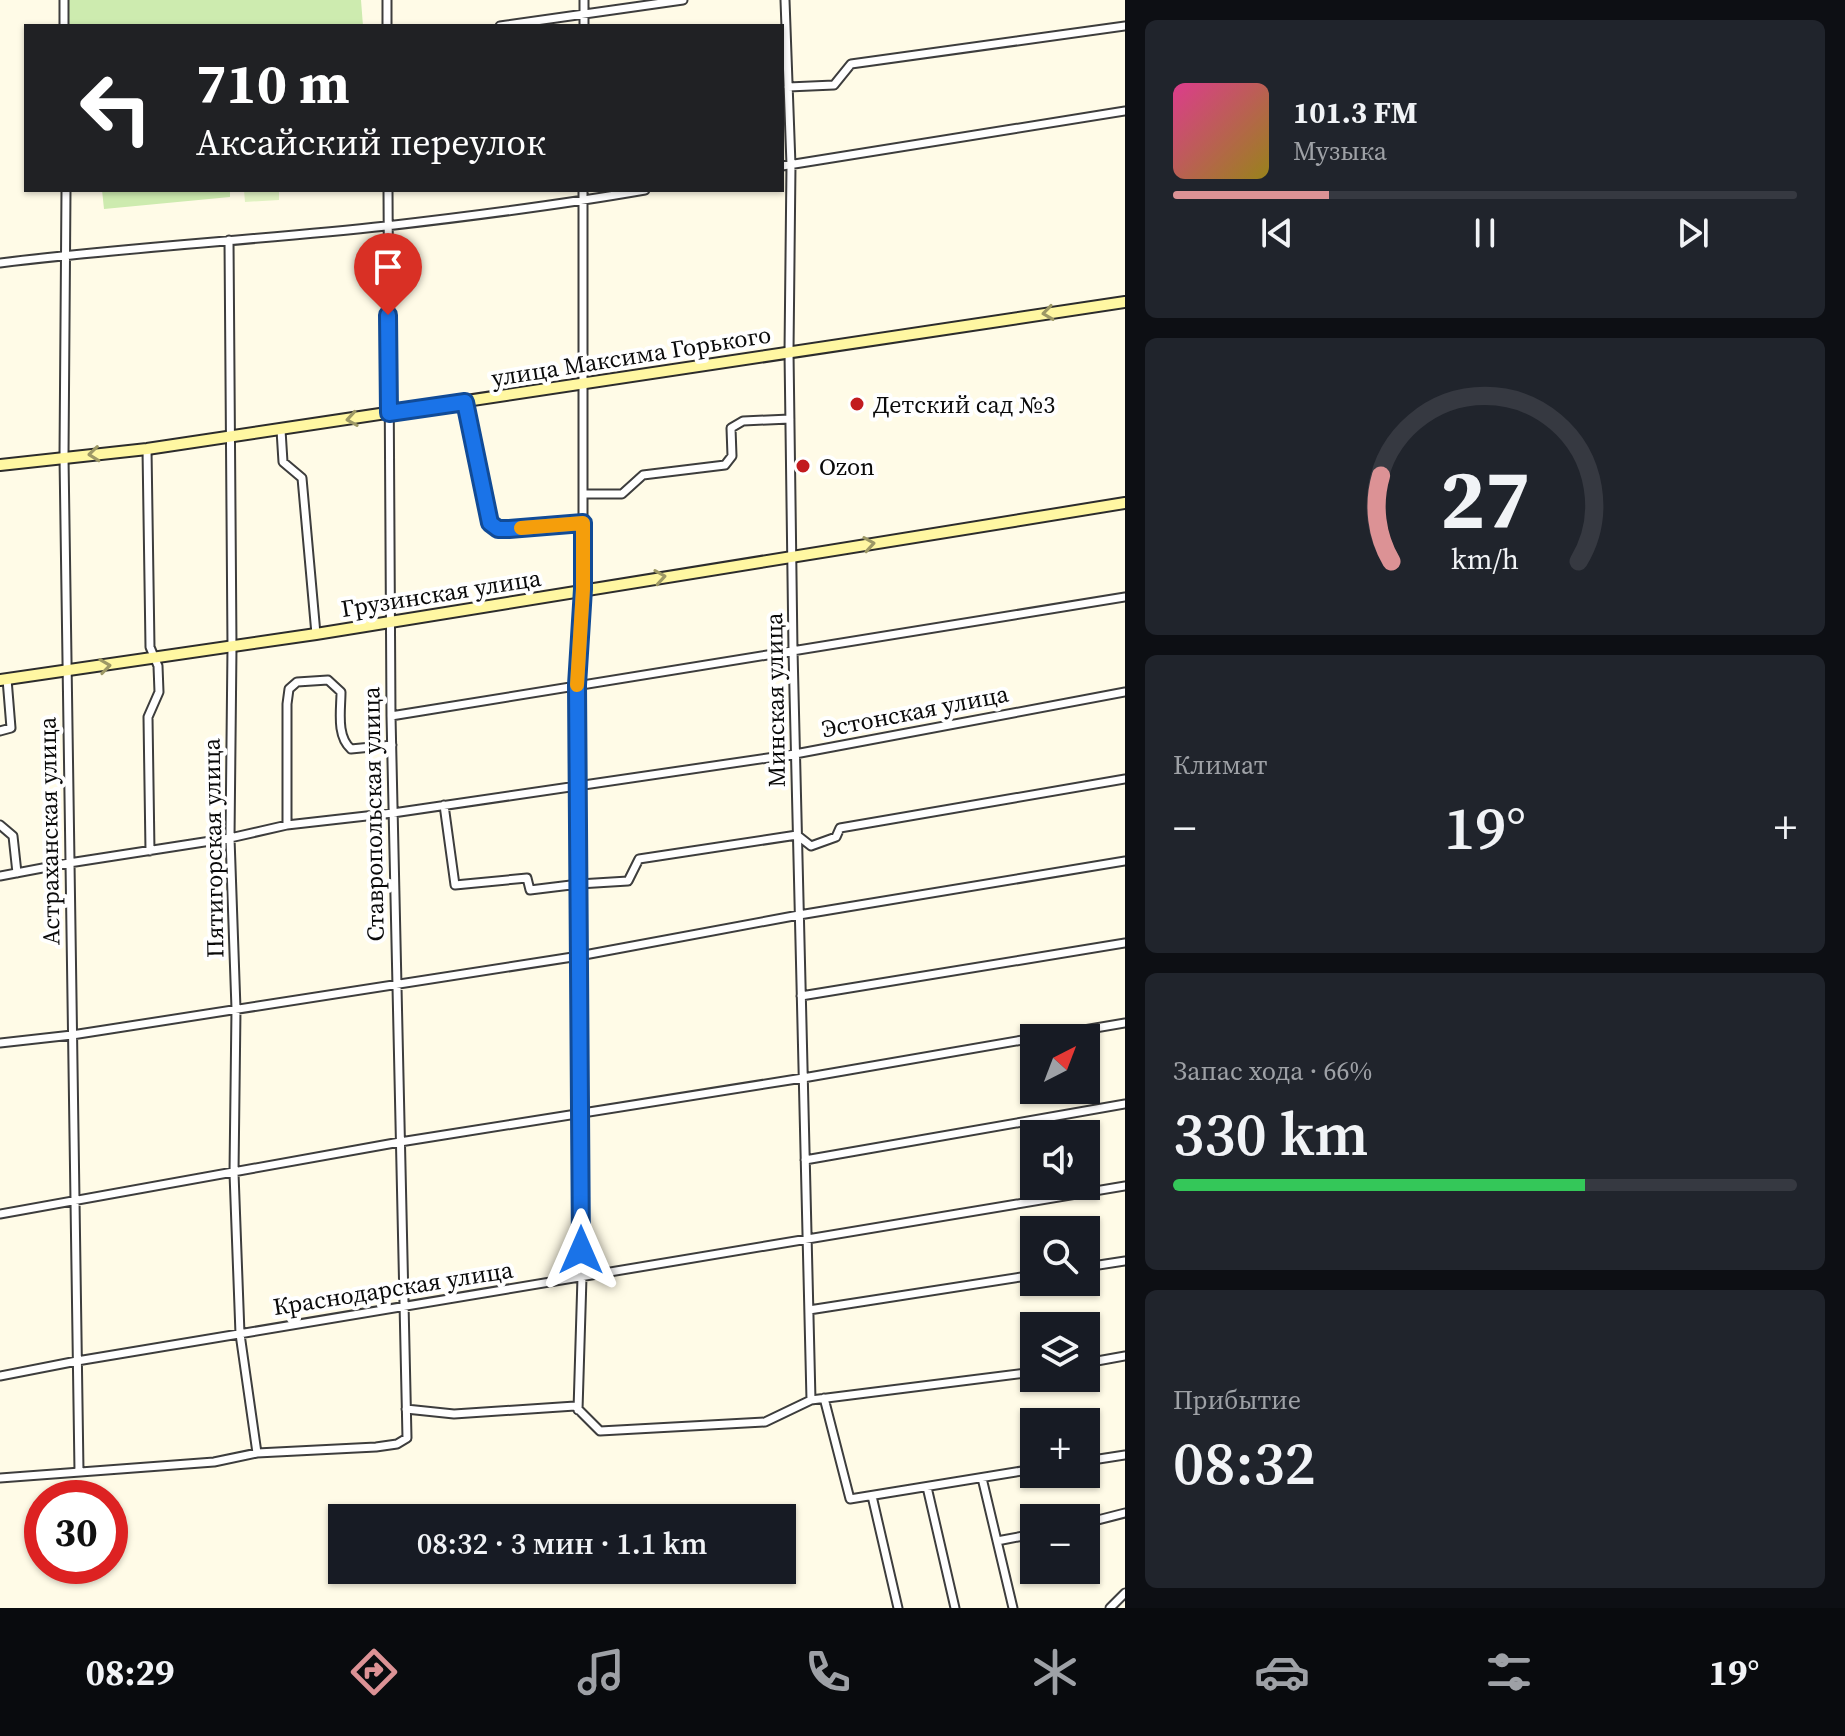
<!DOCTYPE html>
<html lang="ru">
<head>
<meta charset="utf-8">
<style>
	body { margin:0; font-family:"Source Serif 4",serif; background:#20242c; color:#f1f3f6; height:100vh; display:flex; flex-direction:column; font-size:30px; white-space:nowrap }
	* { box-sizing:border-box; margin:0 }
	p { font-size:26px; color:#9ea1a6 }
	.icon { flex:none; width:44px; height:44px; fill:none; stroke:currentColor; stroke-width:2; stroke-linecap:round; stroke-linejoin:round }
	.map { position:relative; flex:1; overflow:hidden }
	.details { display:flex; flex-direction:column; gap:20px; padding:20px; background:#0d0f14; width:720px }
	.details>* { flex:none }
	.hud { position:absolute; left:24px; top:24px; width:760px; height:168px; border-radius:0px; box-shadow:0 2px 6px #0004; background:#202124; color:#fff; overflow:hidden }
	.needle { width:52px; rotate:42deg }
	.buttons { position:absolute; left:1020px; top:1024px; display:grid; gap:16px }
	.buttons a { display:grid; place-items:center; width:80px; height:80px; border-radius:0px; background:#171b24; box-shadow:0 2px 6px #0004; font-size:40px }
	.speed { position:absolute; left:24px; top:1480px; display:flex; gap:16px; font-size:40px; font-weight:700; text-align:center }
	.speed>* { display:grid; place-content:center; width:104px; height:104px; border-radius:50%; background:#171b24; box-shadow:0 2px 6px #0004; line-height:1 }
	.speed .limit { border:12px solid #d22; background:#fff; color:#111 }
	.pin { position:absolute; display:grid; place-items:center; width:68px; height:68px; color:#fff; margin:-82px -34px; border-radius:50% 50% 50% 0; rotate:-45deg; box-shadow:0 0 8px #0007 }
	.pin .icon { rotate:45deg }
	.me { position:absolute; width:88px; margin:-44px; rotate:0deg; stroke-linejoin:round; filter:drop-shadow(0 0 6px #0008) }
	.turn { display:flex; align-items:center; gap:28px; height:168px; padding:0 40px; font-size:36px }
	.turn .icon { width:104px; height:104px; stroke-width:2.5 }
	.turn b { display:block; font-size:56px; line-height:68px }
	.big { font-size:60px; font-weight:600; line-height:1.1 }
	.details .widget { flex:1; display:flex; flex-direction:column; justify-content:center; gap:12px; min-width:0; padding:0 28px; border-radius:12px; background:#20242c }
	.details .dial { align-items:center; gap:0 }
	.dial svg { height:208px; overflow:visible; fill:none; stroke:#363941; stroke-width:7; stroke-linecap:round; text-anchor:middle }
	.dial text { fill:#f1f3f6; stroke:none }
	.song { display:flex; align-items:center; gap:24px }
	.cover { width:96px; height:96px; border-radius:12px; background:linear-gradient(135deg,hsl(330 70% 55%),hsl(50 70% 35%)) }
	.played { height:8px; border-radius:4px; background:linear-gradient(90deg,#dc9295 25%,#363941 25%) }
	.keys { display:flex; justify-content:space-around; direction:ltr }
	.heat { display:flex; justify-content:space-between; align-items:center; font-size:44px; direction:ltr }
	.charge { height:12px; border-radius:6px; background:linear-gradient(90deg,#34c759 66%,#363941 0) }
	.trip { position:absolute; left:328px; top:1504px; width:468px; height:80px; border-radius:0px; background:#171b24; box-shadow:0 2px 6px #0004; font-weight:600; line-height:80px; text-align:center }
	.dock { display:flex; height:128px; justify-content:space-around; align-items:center; background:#090b0e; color:#9ea1a6 }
	.dock .icon { width:56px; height:56px }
	.dock .selected { color:#dc9295 }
	.dock b { font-size:36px; color:#f1f3f6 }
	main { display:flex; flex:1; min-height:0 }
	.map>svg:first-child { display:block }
	.green { fill:#cdebaf }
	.pitch { fill:#e0f2c2 }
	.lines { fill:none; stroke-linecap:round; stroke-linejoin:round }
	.minor-casing { stroke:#3d3d3d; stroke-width:11 }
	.secondary-casing { stroke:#2c2c2c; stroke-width:14 }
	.minor { stroke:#fff; stroke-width:7 }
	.secondary { stroke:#fff7a2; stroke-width:10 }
	.oneway { stroke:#9d9865 }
	.route-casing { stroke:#114b97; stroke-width:20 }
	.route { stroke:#1a73e8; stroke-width:14 }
	.slow { stroke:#f59e0b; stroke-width:14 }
	.poi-dot { fill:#c21b1e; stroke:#fff; stroke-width:3 }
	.labels { text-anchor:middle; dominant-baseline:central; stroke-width:8; stroke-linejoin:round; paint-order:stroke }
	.street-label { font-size:24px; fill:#0a0a0a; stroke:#fff }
	.poi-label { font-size:24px; fill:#0a0a0a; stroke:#fff; text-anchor:start }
</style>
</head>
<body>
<main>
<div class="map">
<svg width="1125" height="1608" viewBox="0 0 1125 1608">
	<rect width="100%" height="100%" fill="#fffbe7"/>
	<path class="green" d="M69,0H361L363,26H68Z
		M102,190H230V197L104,209Z"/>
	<path class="pitch" d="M244,190H279V200L245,202Z"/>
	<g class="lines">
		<g class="minor-casing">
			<path id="minor" d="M64,0V26
				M387,0V26
				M584,0V26
				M785,0L791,165L789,352L793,650L811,1400
				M500,26L683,0
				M788,87L834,85L851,64L1125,26
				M782,166L1125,111
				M66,190L64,457L79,1471
				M229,240L232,647L230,838L236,1009L234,1173L240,1334L257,1453
				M0,263C128,247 258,240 386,226C473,216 559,205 645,190
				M465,402L490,523L498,529H509L583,523
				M281,430L283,462L302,478L316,634
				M147,449L150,647L158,666L159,692L148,717L150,851
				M584,494H622L643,475L725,465L732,456L731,428L743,421L790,419
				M391,716L1125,597
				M0,731L11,728L7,679
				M444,805L455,885L527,878L530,890L579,884L628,881L639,859L797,835L811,846L836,837L840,828L1125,779
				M0,825L13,836L17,873
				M287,825V704L289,689L297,682L328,680L341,692C341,710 336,736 351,749L392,745
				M0,876L69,863L230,838L287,825L393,813L795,754L1125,692
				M801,996L1125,943
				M1037,1038L1125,1023
				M0,1043L72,1035L579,956L799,915L1125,861
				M805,1160L1125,1104
				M0,1214L400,1142L803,1078L1034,1038
				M1086,1267L1125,1261
				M809,1310L1034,1275
				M1086,1363L1125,1356
				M0,1376L77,1361L1125,1186
				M824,1398L850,1499L1034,1469
				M406,1409L454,1414L575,1406L600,1431L765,1422L811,1400L1034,1372
				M578,1410L582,1277L577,685L583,589V190
				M1086,1461L1125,1455
				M0,1478L214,1462L257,1453L376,1447L397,1444L407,1438L391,716L388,190
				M982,1478L1013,1608
				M927,1487L955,1608
				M872,1496L898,1608
				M1086,1523L1125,1513
				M997,1541L1034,1534
				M1110,1608L1125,1593"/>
		</g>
		<g class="secondary-casing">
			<path id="secondary" d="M0,465L147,449L1125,302
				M0,680L316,634L1125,503"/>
		</g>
		<use href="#minor" class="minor"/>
		<use href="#secondary" class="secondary"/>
	</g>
	<defs><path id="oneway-chevron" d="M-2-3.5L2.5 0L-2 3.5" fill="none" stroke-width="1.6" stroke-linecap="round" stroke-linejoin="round" transform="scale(2)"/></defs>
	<g class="oneway">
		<use href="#oneway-chevron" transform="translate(1048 313) rotate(172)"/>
		<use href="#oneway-chevron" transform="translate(352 419) rotate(171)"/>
		<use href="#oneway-chevron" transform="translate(94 454) rotate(174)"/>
		<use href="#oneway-chevron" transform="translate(869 544) rotate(-9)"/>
		<use href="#oneway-chevron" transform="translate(660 577) rotate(-9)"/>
		<use href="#oneway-chevron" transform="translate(105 666) rotate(-8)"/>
	</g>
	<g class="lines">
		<g class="route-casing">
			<path id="route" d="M388,315L389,413L465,402L490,523L498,529H509L583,523V589L577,685L581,1250"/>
		</g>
		<use href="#route" class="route"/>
		<path class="slow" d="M521,528L583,523V589L577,685"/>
	</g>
	<g class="poi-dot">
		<circle cx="857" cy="404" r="8"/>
		<circle cx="803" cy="466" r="8"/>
	</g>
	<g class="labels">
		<g class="street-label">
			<text transform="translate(631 356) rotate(-9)">улица Максима Горького</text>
			<text transform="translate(441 593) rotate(-9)">Грузинская улица</text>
			<text transform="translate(775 700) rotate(-91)">Минская улица</text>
			<text transform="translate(915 711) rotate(-11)">Эстонская улица</text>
			<text transform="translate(373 814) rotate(-91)">Ставропольская улица</text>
			<text transform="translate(49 831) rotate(-91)">Астраханская улица</text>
			<text transform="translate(213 848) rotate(-91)">Пятигорская улица</text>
			<text transform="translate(393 1288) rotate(-9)">Краснодарская улица</text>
		</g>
		<g class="poi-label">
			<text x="873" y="404">Детский сад №3</text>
			<text x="819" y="466">Ozon</text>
		</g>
	</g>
</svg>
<div class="buttons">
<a><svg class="needle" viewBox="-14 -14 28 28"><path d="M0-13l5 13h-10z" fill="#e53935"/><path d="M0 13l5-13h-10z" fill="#9ea1a6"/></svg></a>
<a><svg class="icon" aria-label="sound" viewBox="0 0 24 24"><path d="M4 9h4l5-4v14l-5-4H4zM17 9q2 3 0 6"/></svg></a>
<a><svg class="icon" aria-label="search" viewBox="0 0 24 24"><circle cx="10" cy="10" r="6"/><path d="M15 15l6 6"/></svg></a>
<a><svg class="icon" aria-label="layers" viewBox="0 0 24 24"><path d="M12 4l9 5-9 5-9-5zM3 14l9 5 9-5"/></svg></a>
<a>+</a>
<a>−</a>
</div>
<div class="speed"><div class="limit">30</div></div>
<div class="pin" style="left:388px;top:315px;background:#d93025"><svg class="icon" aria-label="arrive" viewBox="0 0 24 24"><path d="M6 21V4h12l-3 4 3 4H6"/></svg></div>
<svg class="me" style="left:581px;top:1250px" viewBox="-20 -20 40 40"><path d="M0-17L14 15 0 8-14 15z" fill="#1a73e8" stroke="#fff" stroke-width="4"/></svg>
<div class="trip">08:32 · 3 мин · 1.1 km</div>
<div class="hud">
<div class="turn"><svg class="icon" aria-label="left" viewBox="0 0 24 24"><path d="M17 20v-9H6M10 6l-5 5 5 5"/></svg><div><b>710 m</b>Аксайский переулок</div></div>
</div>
</div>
<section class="details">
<div class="widget">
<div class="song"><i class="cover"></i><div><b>101.3 FM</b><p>Музыка</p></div></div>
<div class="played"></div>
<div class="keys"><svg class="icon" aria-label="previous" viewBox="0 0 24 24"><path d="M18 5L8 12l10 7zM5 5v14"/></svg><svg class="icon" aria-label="pause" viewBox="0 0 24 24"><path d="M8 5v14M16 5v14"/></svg><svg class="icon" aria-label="next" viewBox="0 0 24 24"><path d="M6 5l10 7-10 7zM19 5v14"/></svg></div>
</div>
<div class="widget dial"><svg viewBox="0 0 100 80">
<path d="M14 69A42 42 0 1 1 86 69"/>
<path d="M14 69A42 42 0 0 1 10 36" stroke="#dc9295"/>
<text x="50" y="56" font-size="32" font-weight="700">27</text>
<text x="50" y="72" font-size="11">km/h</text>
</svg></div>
<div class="widget"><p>Климат</p>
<div class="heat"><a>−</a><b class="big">19°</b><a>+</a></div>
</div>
<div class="widget"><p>Запас хода · 66%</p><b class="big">330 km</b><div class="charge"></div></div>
<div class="widget"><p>Прибытие</p><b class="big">08:32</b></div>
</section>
</main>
<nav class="dock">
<b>08:29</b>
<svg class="icon selected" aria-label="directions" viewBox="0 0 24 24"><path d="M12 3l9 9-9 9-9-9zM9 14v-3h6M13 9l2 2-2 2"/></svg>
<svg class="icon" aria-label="music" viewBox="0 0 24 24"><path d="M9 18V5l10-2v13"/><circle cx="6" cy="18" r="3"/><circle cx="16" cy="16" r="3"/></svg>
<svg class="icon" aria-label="phone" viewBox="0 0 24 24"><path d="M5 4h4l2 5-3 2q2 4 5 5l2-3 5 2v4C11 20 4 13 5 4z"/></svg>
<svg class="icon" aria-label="climate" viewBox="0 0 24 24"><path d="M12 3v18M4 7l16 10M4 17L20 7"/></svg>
<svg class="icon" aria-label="car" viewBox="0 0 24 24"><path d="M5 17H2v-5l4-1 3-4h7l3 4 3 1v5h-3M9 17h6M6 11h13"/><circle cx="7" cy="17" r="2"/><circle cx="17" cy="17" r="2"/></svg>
<svg class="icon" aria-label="filters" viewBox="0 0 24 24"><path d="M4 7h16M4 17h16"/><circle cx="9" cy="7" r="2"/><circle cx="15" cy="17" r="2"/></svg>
<b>19°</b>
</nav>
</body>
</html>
